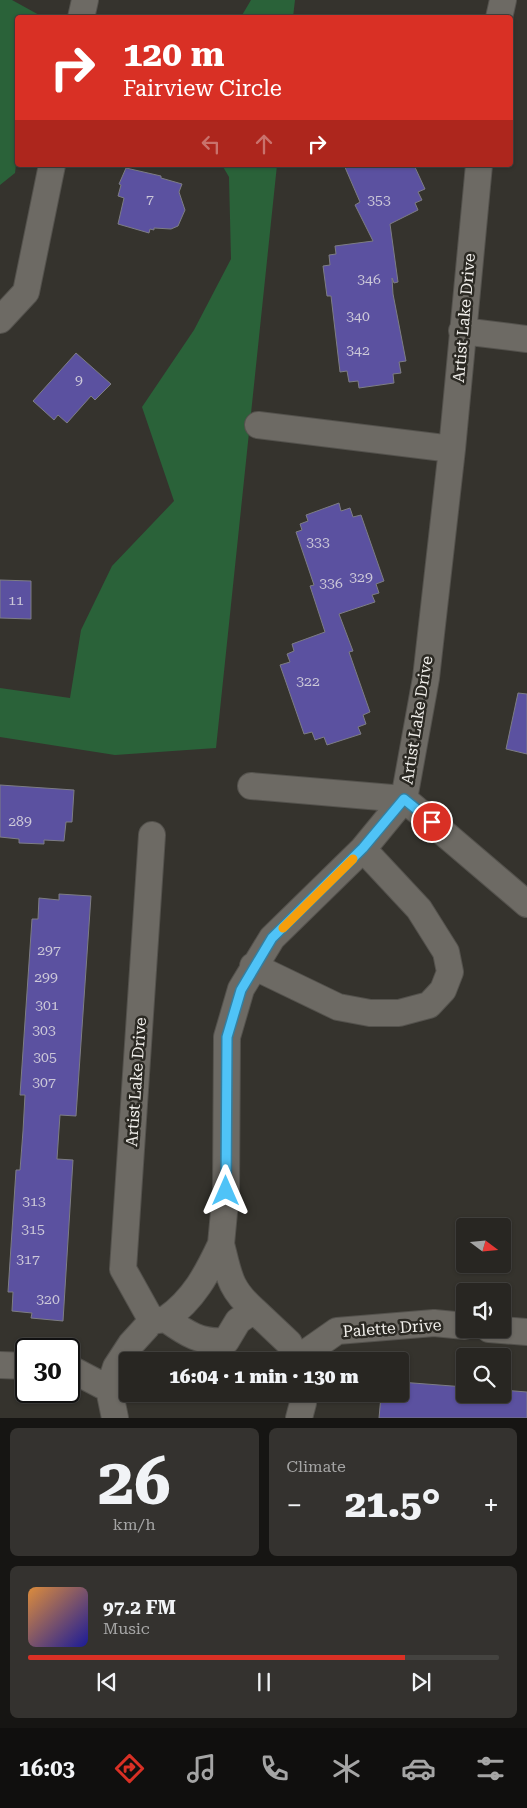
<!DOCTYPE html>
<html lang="en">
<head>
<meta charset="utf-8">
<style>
	body { margin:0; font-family:"Roboto Serif",serif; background:#34322f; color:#f1f3f6; height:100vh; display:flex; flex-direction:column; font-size:19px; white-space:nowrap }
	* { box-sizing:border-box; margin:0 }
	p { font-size:16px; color:#a5a5a5 }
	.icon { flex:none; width:28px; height:28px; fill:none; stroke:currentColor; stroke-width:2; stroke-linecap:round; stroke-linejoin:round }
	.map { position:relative; height:1418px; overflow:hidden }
	.drawer { display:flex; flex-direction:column; gap:10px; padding:10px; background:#161513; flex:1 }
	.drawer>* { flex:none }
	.hud { position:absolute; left:15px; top:15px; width:498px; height:152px; border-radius:5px; box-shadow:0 1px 4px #0004,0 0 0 1px #444340; background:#d93025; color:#fff; overflow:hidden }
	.needle { width:32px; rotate:106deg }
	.fabs { position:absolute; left:456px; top:1218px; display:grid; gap:10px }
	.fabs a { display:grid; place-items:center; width:55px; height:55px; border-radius:5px; background:#282622; box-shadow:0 1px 4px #0004,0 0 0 1px #444340; font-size:25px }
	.speed { position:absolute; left:15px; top:1338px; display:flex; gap:10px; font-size:25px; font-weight:700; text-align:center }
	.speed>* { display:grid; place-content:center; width:65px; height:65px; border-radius:50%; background:#282622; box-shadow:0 1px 4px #0004,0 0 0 1px #444340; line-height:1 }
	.speed .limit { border:2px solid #111; border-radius:8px; background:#fff; color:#111 }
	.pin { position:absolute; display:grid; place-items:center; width:42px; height:42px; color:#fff; margin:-21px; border:2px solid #fff; border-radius:50%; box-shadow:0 1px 5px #0007 }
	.me { position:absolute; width:55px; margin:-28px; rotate:0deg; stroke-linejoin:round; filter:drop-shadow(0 0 4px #0008) }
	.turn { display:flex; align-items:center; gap:18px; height:105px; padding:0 25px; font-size:22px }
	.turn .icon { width:65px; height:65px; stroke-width:2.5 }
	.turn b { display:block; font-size:35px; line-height:42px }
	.lanes { display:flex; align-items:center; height:48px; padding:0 25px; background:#0003; justify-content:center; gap:25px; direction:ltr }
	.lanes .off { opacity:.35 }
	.big { font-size:38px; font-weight:800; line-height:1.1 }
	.drawer .widget { flex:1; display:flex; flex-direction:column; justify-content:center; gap:8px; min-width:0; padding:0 18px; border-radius:8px; background:#34322f }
	.drawer .dial { align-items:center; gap:0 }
	.dial b { font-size:65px; line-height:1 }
	.song { display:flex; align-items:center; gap:15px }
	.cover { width:60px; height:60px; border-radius:8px; background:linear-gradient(135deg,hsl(30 70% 55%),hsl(240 70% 35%)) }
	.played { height:5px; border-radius:2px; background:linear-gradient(90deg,#d93025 80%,#444340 80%) }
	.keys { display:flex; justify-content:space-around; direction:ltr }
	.heat { display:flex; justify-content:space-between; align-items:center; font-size:28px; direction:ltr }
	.drawer .tiles { flex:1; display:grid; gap:10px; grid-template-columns:1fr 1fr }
	.widget:last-child { grid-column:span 2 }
	.trip { position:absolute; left:119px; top:1352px; width:290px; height:50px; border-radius:5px; background:#282622; box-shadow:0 1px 4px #0004,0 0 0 1px #444340; font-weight:800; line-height:50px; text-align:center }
	.tab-bar { display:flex; height:80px; justify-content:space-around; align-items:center; background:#100f0e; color:#a5a5a5 }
	.tab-bar .icon { width:35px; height:35px }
	.tab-bar .selected { color:#d93025 }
	.tab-bar b { font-size:22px; color:#f1f3f6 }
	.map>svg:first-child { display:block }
	.green { fill:#2a6239 }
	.building { fill:#5b51a0; stroke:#7d7d84 }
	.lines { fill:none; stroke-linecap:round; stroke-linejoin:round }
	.minor-casing { stroke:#54524d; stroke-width:28 }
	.minor { stroke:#6d6a64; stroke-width:26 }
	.route-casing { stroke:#337fa1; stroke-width:12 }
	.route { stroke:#4fc3f7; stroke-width:9 }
	.slow { stroke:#f59e0b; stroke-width:9 }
	.labels { text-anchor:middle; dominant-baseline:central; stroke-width:5; stroke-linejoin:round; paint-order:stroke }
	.number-label { font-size:14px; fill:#ccc8d8 }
	.street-label { font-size:16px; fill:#f1efeb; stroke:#2b2923 }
</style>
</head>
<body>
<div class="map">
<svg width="527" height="1418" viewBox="0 0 527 1418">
	<rect width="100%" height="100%" fill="#35332d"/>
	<path class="green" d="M0,0H12L41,16L18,18L17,156L15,173L0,185Z
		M251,0H295L293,17H241Z
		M222,165H277L216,748L115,755L0,737V688L70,698L81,630L112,566L174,501L142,407L194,330L231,259L229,177Z"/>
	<path class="building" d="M344,165H414L425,189L418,192L422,200L415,203L418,210L390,224L398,282L394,283L392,278L393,294L406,361L399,362L401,373L393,374L394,383L359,388L358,381L349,382L347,371L340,372L331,296H327L323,266L330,265L329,255L336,254L335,246L373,241L355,205L360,202Z
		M126,168L161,176V178L182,184L179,192L185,210L178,226L171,229L154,228V230L150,229L149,233L118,224L124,198L118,196L121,185L119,184Z
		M76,353L111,384L95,400L91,396L67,423L58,415L54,420L33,401Z
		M339,503L341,511L350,508L353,517L361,515L384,581L376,584L379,593L372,595L375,602L339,614L353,651L349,652L370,712L363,715L366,724L358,727L361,734L327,745L324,737L315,740L312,732L304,734L280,665L290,662L287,654L294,651L292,644L325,632L310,586L314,585L296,532L302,530L300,524L308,521L306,515Z
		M0,580L31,581V619L0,618Z
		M518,693L527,694V754L506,749Z
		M0,785L74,790L72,822H66L64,841L44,840V844L19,843V839L0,837Z
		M59,894L91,896L76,1116L60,1115L57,1159L73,1160L63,1321L31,1318L32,1313L12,1311L13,1292H8L16,1170H20L23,1131L25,1095H20L32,919H38L39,898L59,900Z
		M400,1382L465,1387V1394H502V1390L527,1392V1418H379L381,1396H385L386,1394H400Z"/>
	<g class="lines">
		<g class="minor-casing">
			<path id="minor" d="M81,18L85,0
				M499,18L503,0
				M0,320L26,292L52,165
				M462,331L527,339
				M258,425L452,449
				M251,786L404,799L527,904
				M152,835L123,1269L152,1321
				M253,966L338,1007L370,1013H399L429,1005L443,990L450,972L446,952L419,909L363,849
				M221,1244L226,1191L227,1037L241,989L272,938L363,849L404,799L426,678L452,449L479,165
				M166,1319C194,1299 207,1274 221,1244C229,1275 229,1288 254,1310
				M489,1329L527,1332
				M297,1359L337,1331L434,1323L465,1326
				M0,1365L26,1366
				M69,1368L109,1389
				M115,1418L109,1389L116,1367L131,1344L152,1321L166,1319C187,1334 201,1343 226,1341L238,1321L254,1310L289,1343L297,1361
				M299,1418L303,1403L301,1394"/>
		</g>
		<use href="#minor" class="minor"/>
	</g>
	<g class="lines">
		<g class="route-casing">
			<path id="route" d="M226,1191L227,1037L241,990L272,938L363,848L404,799L432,822"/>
		</g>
		<use href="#route" class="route"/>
		<path class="slow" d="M283,928L353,859"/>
	</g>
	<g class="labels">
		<g class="number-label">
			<text x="150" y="199">7</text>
			<text x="379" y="200">353</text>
			<text x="369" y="279">346</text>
			<text x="358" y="316">340</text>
			<text x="358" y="350">342</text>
			<text x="79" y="380">9</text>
			<text x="318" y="542">333</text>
			<text x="361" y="577">329</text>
			<text x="331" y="583">336</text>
			<text x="16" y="600">11</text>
			<text x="308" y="681">322</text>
			<text x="20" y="821">289</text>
			<text x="49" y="950">297</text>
			<text x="46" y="977">299</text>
			<text x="47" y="1005">301</text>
			<text x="44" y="1030">303</text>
			<text x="45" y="1057">305</text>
			<text x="44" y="1082">307</text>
			<text x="34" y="1201">313</text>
			<text x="33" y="1229">315</text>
			<text x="28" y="1259">317</text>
			<text x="48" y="1299">320</text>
		</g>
		<g class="street-label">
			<text transform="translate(464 318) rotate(-85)">Artist Lake Drive</text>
			<text transform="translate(417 720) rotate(-81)">Artist Lake Drive</text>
			<text transform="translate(136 1082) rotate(-86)">Artist Lake Drive</text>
			<text transform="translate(392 1328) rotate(-4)">Palette Drive</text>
		</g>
	</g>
</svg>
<div class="fabs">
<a><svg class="needle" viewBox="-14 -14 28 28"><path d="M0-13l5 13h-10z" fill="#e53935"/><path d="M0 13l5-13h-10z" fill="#a5a5a5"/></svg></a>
<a><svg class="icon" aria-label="sound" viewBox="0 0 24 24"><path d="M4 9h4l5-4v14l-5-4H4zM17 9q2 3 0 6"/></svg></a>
<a><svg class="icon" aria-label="search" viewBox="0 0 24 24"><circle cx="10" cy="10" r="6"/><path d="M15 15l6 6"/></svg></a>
</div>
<div class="speed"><div class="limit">30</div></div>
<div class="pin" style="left:432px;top:822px;background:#d93025"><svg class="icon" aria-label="arrive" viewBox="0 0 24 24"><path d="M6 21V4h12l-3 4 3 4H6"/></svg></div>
<svg class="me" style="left:226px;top:1191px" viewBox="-20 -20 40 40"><path d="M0-17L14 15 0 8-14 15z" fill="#4fc3f7" stroke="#fff" stroke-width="4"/></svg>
<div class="trip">16:04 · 1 min · 130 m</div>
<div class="hud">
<div class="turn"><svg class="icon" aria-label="right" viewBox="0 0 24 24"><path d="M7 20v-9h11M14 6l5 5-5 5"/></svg><div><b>120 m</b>Fairview Circle</div></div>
<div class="lanes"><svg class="icon off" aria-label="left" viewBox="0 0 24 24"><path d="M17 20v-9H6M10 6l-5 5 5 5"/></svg><svg class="icon off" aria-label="ahead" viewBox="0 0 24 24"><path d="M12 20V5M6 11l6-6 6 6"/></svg><svg class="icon" aria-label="right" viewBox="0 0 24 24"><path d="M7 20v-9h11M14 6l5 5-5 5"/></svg></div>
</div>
</div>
<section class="drawer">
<div class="tiles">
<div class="widget dial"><b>26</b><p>km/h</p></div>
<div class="widget"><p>Climate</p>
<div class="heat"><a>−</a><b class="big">21.5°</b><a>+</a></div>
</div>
<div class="widget">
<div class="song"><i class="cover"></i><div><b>97.2 FM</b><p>Music</p></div></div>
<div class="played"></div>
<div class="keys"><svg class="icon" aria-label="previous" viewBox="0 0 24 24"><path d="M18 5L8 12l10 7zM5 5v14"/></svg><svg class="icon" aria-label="pause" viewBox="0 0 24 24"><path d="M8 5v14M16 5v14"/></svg><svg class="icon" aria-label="next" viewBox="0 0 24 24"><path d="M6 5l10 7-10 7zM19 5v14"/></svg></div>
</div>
</div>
</section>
<nav class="tab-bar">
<b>16:03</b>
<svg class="icon selected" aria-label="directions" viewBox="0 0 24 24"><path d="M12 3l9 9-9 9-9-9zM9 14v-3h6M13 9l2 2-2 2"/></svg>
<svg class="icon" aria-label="music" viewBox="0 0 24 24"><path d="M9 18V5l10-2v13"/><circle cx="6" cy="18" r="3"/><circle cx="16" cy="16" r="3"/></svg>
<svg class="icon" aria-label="phone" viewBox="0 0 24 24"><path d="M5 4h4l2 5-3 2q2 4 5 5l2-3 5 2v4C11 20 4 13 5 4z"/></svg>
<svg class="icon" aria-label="climate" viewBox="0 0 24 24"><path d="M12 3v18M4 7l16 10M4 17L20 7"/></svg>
<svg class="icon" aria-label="car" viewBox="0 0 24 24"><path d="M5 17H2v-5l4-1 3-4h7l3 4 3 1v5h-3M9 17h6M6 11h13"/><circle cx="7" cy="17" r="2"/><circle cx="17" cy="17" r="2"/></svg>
<svg class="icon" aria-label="filters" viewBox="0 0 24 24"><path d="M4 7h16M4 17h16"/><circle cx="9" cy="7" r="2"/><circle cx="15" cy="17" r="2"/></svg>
</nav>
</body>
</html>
